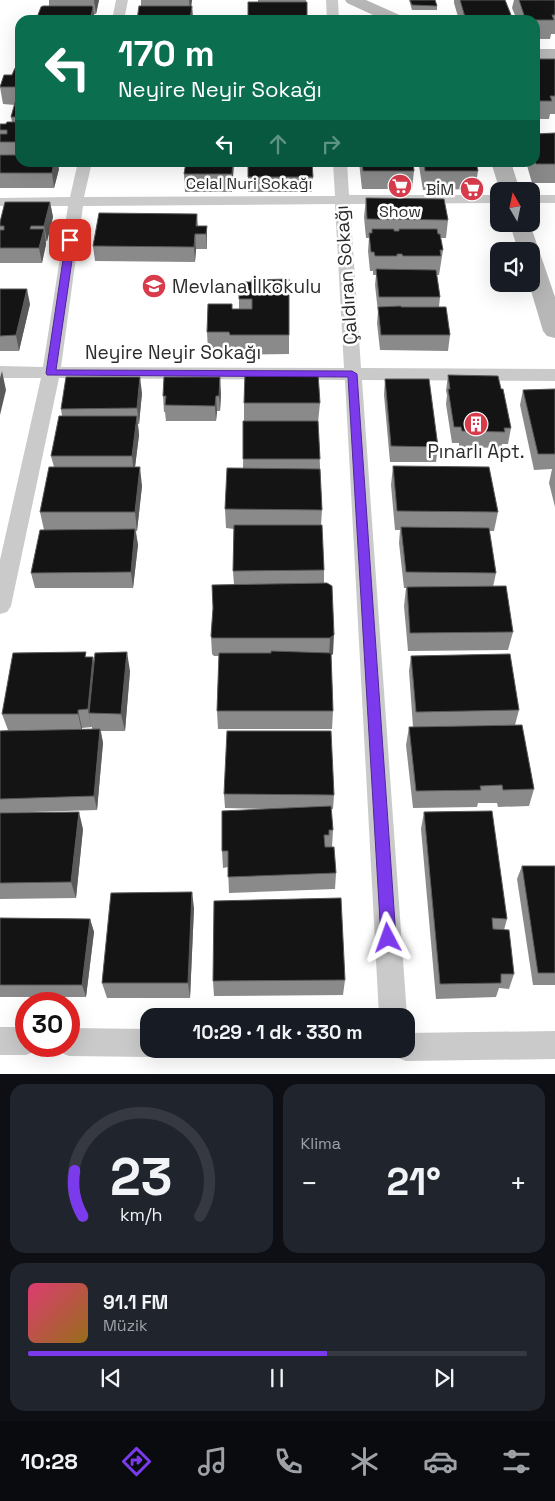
<!DOCTYPE html>
<html lang="tr">
<head>
<meta charset="utf-8">
<style>
	body { margin:0; font-family:"Space Grotesk",sans-serif; background:#20242c; color:#f1f3f6; height:100vh; display:flex; flex-direction:column; font-size:19px; white-space:nowrap }
	* { box-sizing:border-box; margin:0 }
	p { font-size:16px; color:#9ea1a6 }
	.icon { flex:none; width:28px; height:28px; fill:none; stroke:currentColor; stroke-width:2; stroke-linecap:round; stroke-linejoin:round }
	.map { position:relative; height:1074px; overflow:hidden }
	.panel { display:flex; flex-direction:column; gap:10px; padding:10px; background:#0d0f14; flex:1 }
	.panel>* { flex:none }
	.top-card { position:absolute; left:15px; top:15px; width:525px; height:152px; border-radius:15px; box-shadow:0 5px 20px #0002; background:#0b6e4f; color:#fff; overflow:hidden }
	.needle { width:32px; rotate:351deg }
	.buttons { position:absolute; left:490px; top:182px; display:grid; gap:10px }
	.buttons a { display:grid; place-items:center; width:50px; height:50px; border-radius:10px; background:#171b24; box-shadow:0 5px 20px #0002; font-size:25px }
	.speed { position:absolute; left:15px; top:992px; display:flex; gap:10px; font-size:25px; font-weight:700; text-align:center }
	.speed>* { display:grid; place-content:center; width:65px; height:65px; border-radius:50%; background:#171b24; box-shadow:0 5px 20px #0002; line-height:1 }
	.speed .limit { border:8px solid #d22; background:#fff; color:#111 }
	.pin { position:absolute; display:grid; place-items:center; width:42px; height:42px; color:#fff; margin:-21px; border-radius:10px; box-shadow:0 2px 8px #0006 }
	.me { position:absolute; width:55px; margin:-28px; rotate:356deg; stroke-linejoin:round; filter:drop-shadow(0 0 4px #0008) }
	.turn { display:flex; align-items:center; gap:18px; height:105px; padding:0 20px; font-size:22px }
	.turn .icon { width:65px; height:65px; stroke-width:2.5 }
	.turn b { display:block; font-size:35px; line-height:42px }
	.lanes { display:flex; align-items:center; height:48px; padding:0 20px; background:#0003; justify-content:center; gap:25px; direction:ltr }
	.lanes .off { opacity:.35 }
	.big { font-size:38px; font-weight:600; line-height:1.1 }
	.panel .tile { flex:1; display:flex; flex-direction:column; justify-content:center; gap:8px; min-width:0; padding:0 18px; border-radius:15px; background:#20242c }
	.panel .dial { align-items:center; gap:0 }
	.dial svg { height:130px; overflow:visible; fill:none; stroke:#363941; stroke-width:7; stroke-linecap:round; text-anchor:middle }
	.dial text { fill:#f1f3f6; stroke:none }
	.song { display:flex; align-items:center; gap:15px }
	.cover { width:60px; height:60px; border-radius:8px; background:linear-gradient(135deg,hsl(340 70% 55%),hsl(40 70% 35%)) }
	.played { height:5px; border-radius:2px; background:linear-gradient(90deg,#7c3aed 60%,#363941 60%) }
	.keys { display:flex; justify-content:space-around; direction:ltr }
	.heat { display:flex; justify-content:space-between; align-items:center; font-size:28px; direction:ltr }
	.panel .tiles { flex:1; display:grid; gap:10px; grid-template-columns:1fr 1fr }
	.tile:last-child { grid-column:span 2 }
	.trip { position:absolute; left:140px; top:1008px; width:275px; height:50px; border-radius:15px; background:#171b24; box-shadow:0 5px 20px #0002; font-weight:600; line-height:50px; text-align:center }
	.tabs { display:flex; height:80px; justify-content:space-around; align-items:center; background:#090b0e; color:#9ea1a6 }
	.tabs .icon { width:35px; height:35px }
	.tabs .selected { color:#7c3aed }
	.tabs b { font-size:22px; color:#f1f3f6 }
	.map>svg:first-child { display:block }
	.lines { fill:none; stroke-linecap:round; stroke-linejoin:round }
	.street { fill:#cacaca; fill-rule:evenodd }
	.secondary { fill:#b7b7b7; fill-rule:evenodd }
	.wall { fill:#8a8a8a; fill-rule:evenodd }
	.shaded-wall { fill:#5a5a5a }
	.building { fill:#141414; stroke:#5a5a5a }
	.route { fill:#7c3aed; stroke:#51269a }
	.labels { text-anchor:middle; dominant-baseline:central; stroke-width:5; stroke-linejoin:round; paint-order:stroke }
	.far-street-label { font-size:16px; fill:#2d2d2d; stroke:#fff }
	.far-poi-label { font-size:16px; fill:#2d2d2d; stroke:#fff; text-anchor:end }
	.street-label { font-size:19px; fill:#2d2d2d; stroke:#fff }
	.poi-label { font-size:19px; fill:#2d2d2d; stroke:#fff; text-anchor:start }
</style>
</head>
<body>
<div class="map">
<svg width="555" height="1074" viewBox="0 0 555 1074">
	<rect width="100%" height="100%" fill="#fff"/>
	<g class="lines">
		<path class="street" d="M116,0H128L124,20H112Z
			M326,0H338L339,20H327Z
			M78,162H92L84,197L335,196L333,162H347L349,195H499V203L350,204L361,368L555,369V381L362,380L407,1016L406,1017L379,1016L345,380L59,378L11,606L7,612L0,614V560L41,378H0V366L43,367L68,206H0V198L70,197ZM335,204L344,368L61,367L83,206Z
			M531,195H555V203H531Z
			M0,1027H26V1046H38L36,1051L26,1055H0Z
			M69,1028L149,1029V1049H161L159,1053L149,1057L69,1056L59,1052L57,1046H69Z
			M555,1031V1059L406,1061L396,1057L393,1049H406V1033Z"/>
		<path class="secondary" d="M345,0H366L404,17L406,20H384L347,3Z
			M535,49H555V59H535Z
			M491,162H511L520,191H500Z
			M510,224H530L555,297V338L547,336L543,331L529,284H531V251H518Z"/>
	</g>
	<path class="wall" d="M49,0H99L96,14H94L95,20H36L49,6Z
		M141,0H192L191,6H192L193,20H137L141,6Z
		M258,0H306V2H307V20H248V2H258Z
		M409,0H435L437,6V10H412Z
		M454,0H505L513,20H459L454,3Z
		M514,0H555V34H551L550,39H535V20H517L512,8Z
		M535,59H555V114H550L549,119H535Z
		M20,68V162L59,169L54,188H0V124H6L12,122L11,117L15,105L3,104L0,87Z
		M555,133V183H532L526,162H535Z
		M186,162H234L232,192H185L184,174Z
		M359,162H413L414,171L412,189H362Z
		M420,162L478,171L475,189L423,190L419,166Z
		M248,177H313L312,192H248Z
		M366,198L448,220L446,238H440L443,250L440,269L439,275H437L440,297L439,307L450,335L448,351L380,350L377,323L378,312L375,285L376,275H373V271H370L368,251L369,238H366L364,217Z
		M50,202L53,217L47,241H46V244L42,263H0V222Z
		M197,214L198,226H207V249H196L195,262L95,261L93,246Z
		M239,282L289,335V354L230,355V351H208L207,332L232,309H239Z
		M0,289L30,304L19,351H0Z
		M448,375L511,428L508,444H502V448L459,447V443H452L446,404L447,395L446,391Z
		M385,379L438,447L436,462H390L384,395Z
		M555,389V507L549,483L552,469L534,470L520,405L523,390Z
		M142,393L139,424H138L139,435L135,467L142,486L137,531H136L138,545L133,588H35L31,573L44,530L40,512L54,467L51,456L62,416L61,409Z
		M221,393L220,411H217L216,421H166L165,412H164L163,396Z
		M244,403H320L318,423L322,510L321,525L324,570V583L333,654L331,655L333,711L332,729H218L217,711L219,656H214L212,654L211,636L234,585L233,571L234,529L226,528L225,509L243,468L244,421Z
		M393,466L498,512L494,531H489L496,573L493,587L513,632L508,650L408,651L404,606L406,588H404L399,543L400,530H395L391,485Z
		M411,656L519,710L515,725L413,727L409,671Z
		M87,657L94,662L130,671L125,731H101L103,743L97,810L0,813V731L8,730L2,714ZM92,727V729H82V728Z
		M409,727L534,789L529,806L498,807L497,803H478L477,807L413,808L406,745Z
		M224,794L334,795L333,809H331L333,830L332,847L336,873L335,889L229,893L228,867L223,868L222,851L269,809L225,808Z
		M424,812L507,919L504,930L514,974L509,989L499,988L496,997L436,999L421,829Z
		M0,813L83,829L76,898L0,899Z
		M522,866H555V985H533L517,879Z
		M194,908L190,998H107L102,983Z
		M0,918L90,919L94,932L86,997H0Z
		M345,980L343,995L214,996L213,981Z"/>
	<path class="shaded-wall" d="M94,0H99L96,14Z
		M189,0H192L190,14Z
		M192,6L193,20H190Z
		M93,7L95,20H90Z
		M54,162H58L59,169L54,188L52,173Z
		M233,162H234L232,192V174Z
		M50,202L53,217L47,241L44,226Z
		M207,226V249L206,234Z
		M44,229L46,244L42,263L39,248Z
		M195,234L196,249L195,262L194,247Z
		M27,289L30,304L19,351L16,335Z
		M2,371L6,390L0,415V378Z
		M140,377L142,393L139,424L137,408Z
		M220,377L221,393L220,411L219,396Z
		M216,396L217,411L216,421L215,406Z
		M137,416L139,435L134,475L132,456Z
		M140,467L142,486L137,531L135,512Z
		M135,529L138,545L133,588L131,572Z
		M334,635L333,654L329,657L330,638Z
		M127,652L130,671L125,731L121,714Z
		M93,657L97,675L89,713L91,727L88,709Z
		M78,710L82,728V732L78,714Z
		M100,729L103,743L97,810L94,796Z
		M79,812L83,829L76,898L71,882Z
		M192,892L194,908L190,998L188,983Z
		M90,919L94,932L86,997L82,985Z"/>
	<path class="building" d="M410,0H435L437,6L412,5Z
		M460,0H505L513,20H488L486,17H465Z
		M519,0H555V15H552L554,20H530L529,18H525Z
		M248,2H307V19H248Z
		M43,6H92L93,7L90,20H36L41,7Z
		M139,6H192L190,20H137Z
		M352,18H385L389,20H352Z
		M535,59H555V96H550L552,101H535V64H536Z
		M15,68H20V87H0L4,75H12Z
		M16,99H20V117H11Z
		M7,122H20V142H0V134H7V130H0V124H6Z
		M555,133V164H536L535,162V134Z
		M0,155H20V162H54L52,173H0Z
		M186,162H233L232,174H184Z
		M248,162H312L313,177H248Z
		M362,162H413L414,171H363Z
		M424,162H476L478,171H425Z
		M366,198L444,199L448,220L367,219Z
		M5,202H50L44,226H31L30,229H44L39,248H0V230H4V226H0V222Z
		M99,213L197,214L196,226H207L206,234H195L194,247L93,246Z
		M372,229H394V231H399V229H437L438,234H440L443,250H440L441,256H403L402,254H397V256H375L374,252H371L369,233H372Z
		M376,269L436,270L440,297H379Z
		M289,279V335H230L229,332H207L208,304H232V309H252V299H239V282H252L251,280Z
		M0,289H27L16,335L0,336Z
		M401,306V307H446L450,335H381L378,307Z
		M245,372L318,373L320,403H244Z
		M448,375L498,376L501,389H503L511,428H504L505,432L462,431L461,427H454L448,389H450Z
		M66,377H140L137,408L61,409Z
		M164,377H220L219,396H216L215,406L165,405L166,396H163Z
		M385,379H429L438,447L391,446Z
		M555,389V454H538L523,390Z
		M59,416H137L132,456H51Z
		M243,421H318L320,459H243Z
		M393,466L489,467L498,512L397,511Z
		M49,467H140L135,512H40Z
		M227,468L320,469L322,510L225,509Z
		M234,525H322L324,570L233,571Z
		M401,527L489,528L496,573L406,572Z
		M135,529L131,572L31,573L40,530Z
		M327,583L332,586L334,635L330,638H212L211,636L213,608L212,585Z
		M506,586L513,632L410,633L407,587Z
		M271,651L331,653L333,711H217L219,653H271Z
		M86,652L85,657H93L88,709L78,710V714H2L13,653Z
		M127,652L121,714L89,713L95,653Z
		M510,654L519,710L416,712L411,656Z
		M522,725L534,789L503,790L502,785L480,786L481,790L416,791L409,727Z
		M100,729L94,796L0,799V731Z
		M227,731H331L334,795L224,794Z
		M331,806L333,830H329V835H324L325,847H334L336,873L228,877V851H222V811Z
		M492,811L507,919L492,918L493,929L509,930L514,974H501V983L440,984L424,812Z
		M79,812L71,882L0,883V813Z
		M522,866H555V973H538Z
		M192,892L188,983H102L111,893Z
		M341,898L345,980L213,981L214,901Z
		M0,918L90,919L82,985H0Z"/>
	<path class="route" d="M70,237L75,240L56,370L352,371L357,374L396,938L394,944L388,946L383,944L381,938L348,377L47,375L46,373L66,240Z"/>
	<defs>
		<g id="supermarket-disc" transform="scale(1.25)"><circle r="9.5" fill="#d83b4c" stroke="#fff"/><path d="M-6-5.5h2.5l.6 2H6L4.5 2H-2.5L-4.4-4H-6ZM-1.5 3.2a1.3 1.3 0 1 0 .1 0ZM3 3.2a1.3 1.3 0 1 0 .1 0Z" fill="#fff"/></g>
		<g id="school-disc" transform="scale(1.25)"><circle r="9.5" fill="#d83b4c" stroke="#fff"/><path d="M0-5L7-2L0 1L-7-2ZM-4 1L0 2.5L4 1V4Q0 6-4 4Z" fill="#fff"/></g>
		<g id="building-disc" transform="scale(1.25)"><circle r="9.5" fill="#d83b4c" stroke="#fff"/><path d="M-4-6H4V6H1V3H-1V6H-4ZM-2.5-4.3h1.7v1.8h-1.7ZM.8-4.3h1.7v1.8H.8ZM-2.5-1h1.7V.8h-1.7ZM.8-1h1.7V.8H.8Z" fill="#fff"/></g>
	</defs>
	<g fill-rule="evenodd">
		<use href="#supermarket-disc" x="400" y="186"/>
		<use href="#supermarket-disc" x="472" y="189"/>
		<use href="#school-disc" x="154" y="286"/>
		<use href="#building-disc" x="476" y="424"/>
	</g>
	<g class="labels">
		<g class="far-street-label">
			<text x="249" y="183">Celal Nuri Sokağı</text>
		</g>
		<g class="far-poi-label">
			<text x="454" y="189">BİM</text>
			<text x="400" y="211" text-anchor="middle">Show</text>
		</g>
		<g class="street-label">
			<text transform="translate(346 275) rotate(-94)">Çaldıran Sokağı</text>
			<text x="173" y="352">Neyire Neyir Sokağı</text>
		</g>
		<g class="poi-label">
			<text x="172" y="286">Mevlana İlkokulu</text>
			<text x="476" y="451" text-anchor="middle">Pınarlı Apt.</text>
		</g>
	</g>
</svg>
<div class="buttons">
<a><svg class="needle" viewBox="-14 -14 28 28"><path d="M0-13l5 13h-10z" fill="#e53935"/><path d="M0 13l5-13h-10z" fill="#9ea1a6"/></svg></a>
<a><svg class="icon" aria-label="sound" viewBox="0 0 24 24"><path d="M4 9h4l5-4v14l-5-4H4zM17 9q2 3 0 6"/></svg></a>
</div>
<div class="speed"><div class="limit">30</div></div>
<div class="pin" style="left:70px;top:240px;background:#d93025"><svg class="icon" aria-label="arrive" viewBox="0 0 24 24"><path d="M6 21V4h12l-3 4 3 4H6"/></svg></div>
<svg class="me" style="left:388px;top:938px" viewBox="-20 -20 40 40"><path d="M0-17L14 15 0 8-14 15z" fill="#7c3aed" stroke="#fff" stroke-width="4"/></svg>
<div class="trip">10:29 · 1 dk · 330 m</div>
<div class="top-card">
<div class="turn"><svg class="icon" aria-label="left" viewBox="0 0 24 24"><path d="M17 20v-9H6M10 6l-5 5 5 5"/></svg><div><b>170 m</b>Neyire Neyir Sokağı</div></div>
<div class="lanes"><svg class="icon" aria-label="left" viewBox="0 0 24 24"><path d="M17 20v-9H6M10 6l-5 5 5 5"/></svg><svg class="icon off" aria-label="ahead" viewBox="0 0 24 24"><path d="M12 20V5M6 11l6-6 6 6"/></svg><svg class="icon off" aria-label="right" viewBox="0 0 24 24"><path d="M7 20v-9h11M14 6l5 5-5 5"/></svg></div>
</div>
</div>
<section class="panel">
<div class="tiles">
<div class="tile dial"><svg viewBox="0 0 100 80">
<path d="M14 69A42 42 0 1 1 86 69"/>
<path d="M14 69A42 42 0 0 1 9 41" stroke="#7c3aed"/>
<text x="50" y="56" font-size="32" font-weight="700">23</text>
<text x="50" y="72" font-size="11">km/h</text>
</svg></div>
<div class="tile"><p>Klima</p>
<div class="heat"><a>−</a><b class="big">21°</b><a>+</a></div>
</div>
<div class="tile">
<div class="song"><i class="cover"></i><div><b>91.1 FM</b><p>Müzik</p></div></div>
<div class="played"></div>
<div class="keys"><svg class="icon" aria-label="previous" viewBox="0 0 24 24"><path d="M18 5L8 12l10 7zM5 5v14"/></svg><svg class="icon" aria-label="pause" viewBox="0 0 24 24"><path d="M8 5v14M16 5v14"/></svg><svg class="icon" aria-label="next" viewBox="0 0 24 24"><path d="M6 5l10 7-10 7zM19 5v14"/></svg></div>
</div>
</div>
</section>
<nav class="tabs">
<b>10:28</b>
<svg class="icon selected" aria-label="directions" viewBox="0 0 24 24"><path d="M12 3l9 9-9 9-9-9zM9 14v-3h6M13 9l2 2-2 2"/></svg>
<svg class="icon" aria-label="music" viewBox="0 0 24 24"><path d="M9 18V5l10-2v13"/><circle cx="6" cy="18" r="3"/><circle cx="16" cy="16" r="3"/></svg>
<svg class="icon" aria-label="phone" viewBox="0 0 24 24"><path d="M5 4h4l2 5-3 2q2 4 5 5l2-3 5 2v4C11 20 4 13 5 4z"/></svg>
<svg class="icon" aria-label="climate" viewBox="0 0 24 24"><path d="M12 3v18M4 7l16 10M4 17L20 7"/></svg>
<svg class="icon" aria-label="car" viewBox="0 0 24 24"><path d="M5 17H2v-5l4-1 3-4h7l3 4 3 1v5h-3M9 17h6M6 11h13"/><circle cx="7" cy="17" r="2"/><circle cx="17" cy="17" r="2"/></svg>
<svg class="icon" aria-label="filters" viewBox="0 0 24 24"><path d="M4 7h16M4 17h16"/><circle cx="9" cy="7" r="2"/><circle cx="15" cy="17" r="2"/></svg>
</nav>
</body>
</html>
